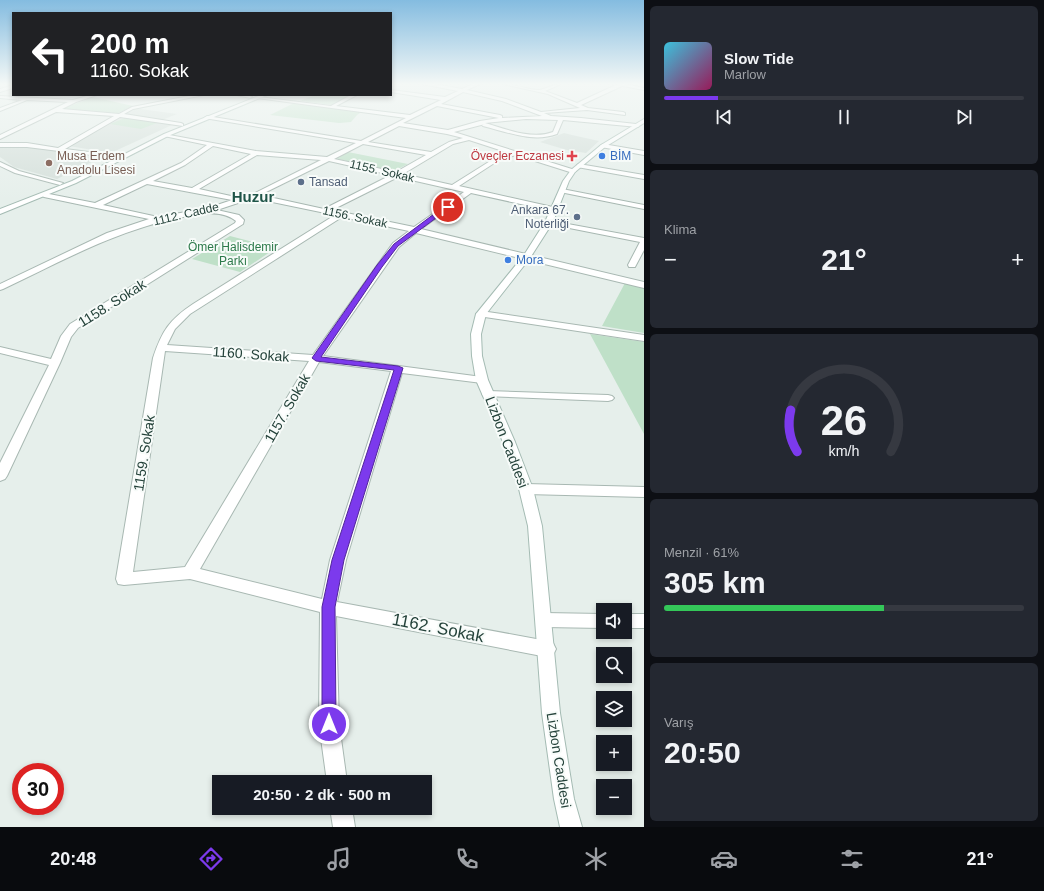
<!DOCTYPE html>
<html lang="tr">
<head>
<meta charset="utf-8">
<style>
	body { margin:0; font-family:Arial,sans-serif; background:#242831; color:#f1f3f6; height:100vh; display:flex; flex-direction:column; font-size:15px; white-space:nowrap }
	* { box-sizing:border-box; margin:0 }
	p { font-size:13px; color:#9ea1a6 }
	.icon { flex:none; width:22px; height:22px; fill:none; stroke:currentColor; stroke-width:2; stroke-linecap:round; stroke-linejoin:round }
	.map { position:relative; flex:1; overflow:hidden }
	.drawer { display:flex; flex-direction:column; gap:6px; padding:6px; background:#0d0f14; width:400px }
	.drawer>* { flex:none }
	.guide { position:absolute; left:12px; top:12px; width:380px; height:84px; border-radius:0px; box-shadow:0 2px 6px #0003; background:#202124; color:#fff; overflow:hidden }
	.buttons { position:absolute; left:596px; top:603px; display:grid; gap:8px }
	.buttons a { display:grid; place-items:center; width:36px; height:36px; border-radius:0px; background:#171b24; box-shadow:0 2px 6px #0003; font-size:20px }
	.speed { position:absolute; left:12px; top:763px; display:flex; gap:8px; font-size:20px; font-weight:700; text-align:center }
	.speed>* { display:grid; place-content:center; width:52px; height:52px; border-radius:50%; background:#171b24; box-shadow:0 2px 6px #0003; line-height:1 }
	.speed .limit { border:6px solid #d22; background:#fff; color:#111 }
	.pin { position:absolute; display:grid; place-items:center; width:34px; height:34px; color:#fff; margin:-17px; border:2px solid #fff; border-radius:50%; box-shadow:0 1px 4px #0007 }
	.me { position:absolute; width:44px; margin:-22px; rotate:0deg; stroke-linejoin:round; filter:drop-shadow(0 0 3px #0008) }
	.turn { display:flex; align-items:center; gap:14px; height:84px; padding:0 12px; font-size:18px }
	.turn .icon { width:52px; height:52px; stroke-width:2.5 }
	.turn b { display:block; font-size:28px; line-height:34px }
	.big { font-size:30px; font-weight:700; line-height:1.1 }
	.drawer .tile { flex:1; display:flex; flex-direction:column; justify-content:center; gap:6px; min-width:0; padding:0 14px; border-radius:6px; background:#242831 }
	.drawer .dial { align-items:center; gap:0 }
	.dial svg { height:104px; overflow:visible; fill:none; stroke:#363941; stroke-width:7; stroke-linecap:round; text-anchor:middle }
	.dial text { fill:#f1f3f6; stroke:none }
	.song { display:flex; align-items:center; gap:12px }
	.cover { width:48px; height:48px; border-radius:6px; background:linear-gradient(135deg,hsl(190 70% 55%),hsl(330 70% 35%)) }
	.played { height:4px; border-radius:2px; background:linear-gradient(90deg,#7c3aed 15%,#363941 15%) }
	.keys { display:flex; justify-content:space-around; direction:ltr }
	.heat { display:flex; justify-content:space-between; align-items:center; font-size:22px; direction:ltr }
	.charge { height:6px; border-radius:3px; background:linear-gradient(90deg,#34c759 61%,#363941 0) }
	.trip { position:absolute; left:212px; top:775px; width:220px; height:40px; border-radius:0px; background:#171b24; box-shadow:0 2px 6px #0003; font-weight:700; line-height:40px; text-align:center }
	.tab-bar { display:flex; height:64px; justify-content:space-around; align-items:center; background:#090b0e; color:#9ea1a6 }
	.tab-bar .icon { width:28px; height:28px }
	.tab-bar .on { color:#7c3aed }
	.tab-bar b { font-size:18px; color:#f1f3f6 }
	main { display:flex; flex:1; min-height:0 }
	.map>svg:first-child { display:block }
	.built { fill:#d4dfda }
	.green { fill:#bfe0c8 }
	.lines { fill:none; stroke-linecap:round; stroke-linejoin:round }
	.minor-casing { stroke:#a8b8b2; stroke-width:2 }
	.tertiary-casing { stroke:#a8b8b2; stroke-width:2 }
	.secondary-casing { stroke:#a4bbb3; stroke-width:2 }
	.minor { fill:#fff; fill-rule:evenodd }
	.tertiary { fill:#fff; fill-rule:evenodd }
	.secondary { fill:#fff; fill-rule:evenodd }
	.route { fill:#7c3aed; stroke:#51269a }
	.health-dot { fill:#e0444e; stroke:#f7fbf9; stroke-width:1.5 }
	.shop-dot { fill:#3f7fe0; stroke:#f7fbf9; stroke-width:1.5 }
	.education-dot { fill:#8d6e63; stroke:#f7fbf9; stroke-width:1.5 }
	.service-dot { fill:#5c6f8a; stroke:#f7fbf9; stroke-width:1.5 }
	.labels { text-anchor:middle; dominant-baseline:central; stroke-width:4; stroke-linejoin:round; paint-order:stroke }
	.far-education-label { font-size:12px; fill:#785e54; stroke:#f7fbf9; text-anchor:start }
	.far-health-label { font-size:12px; fill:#be3a42; stroke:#f7fbf9; text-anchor:end }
	.far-shop-label { font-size:12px; fill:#366cbe; stroke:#f7fbf9; text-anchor:start }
	.far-street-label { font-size:12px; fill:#24423a; stroke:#f7fbf9 }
	.far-service-label { font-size:12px; fill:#4e5e75; stroke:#f7fbf9; text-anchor:start }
	.far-park-label { font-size:12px; fill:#2d7a4b; stroke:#f7fbf9 }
	.street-label { font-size:14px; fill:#24423a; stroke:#f7fbf9 }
	.far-district-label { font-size:15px; font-weight:bold; fill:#1f5548; stroke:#f7fbf9 }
	.near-street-label { font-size:17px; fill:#24423a; stroke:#f7fbf9 }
</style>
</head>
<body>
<main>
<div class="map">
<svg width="644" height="827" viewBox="0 0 644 827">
	<rect width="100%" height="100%" fill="#e6efeb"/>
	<path class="built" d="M133,108L177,114L162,120L123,114Z
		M120,117L172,125L115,151L105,152L69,146Z
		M564,133L572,135L599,141L586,153L567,150L540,142Z
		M11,147L34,148L100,158L57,179L14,167L3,159L0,157V148Z"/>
	<path class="green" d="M315,95L350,96L332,105L300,101Z
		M93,97L133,106L116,114L62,109Z
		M294,103L363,111L357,115L351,122L339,123L270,115Z
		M125,118L157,123L141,129L110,124Z
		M348,152L408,164L394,171L337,159Z
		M230,236L276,248L240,272L192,259Z
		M625,283L644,288V333L602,326Z
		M590,334L644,342V434Z"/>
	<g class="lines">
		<g class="minor-casing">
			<path id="minor" d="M422,84H436L462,89L473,84H480L467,90L506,99L541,112L580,108L548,94L503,84C515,84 527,90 539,90C546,89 553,84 561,84L545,91L577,103L618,84H622V86L581,105L588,108L623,112L625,113V115L587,110L544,113L551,116L581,118L636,124L639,126L638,127L563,120L557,134C533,143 507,132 483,126L482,125L485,124L454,132L575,170L576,171L573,173L516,155L499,160L459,186L557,208V212L471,193L421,229L644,282V288L416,233L399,247L323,356L482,377L488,380L482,383L402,373L346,560L337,602L547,641L553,643L556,649L553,655L547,657L336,616L339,724L347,782H327L319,724L320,612L190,579L124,585L118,584L116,579L153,358C162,331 169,320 193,304L335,215L253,198L217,210L239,215L244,220L243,224L78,328L71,337L60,363L7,476L5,479L0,481V463L49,365L0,353V347L51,359L61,336L70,324L235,223L236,221C221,209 200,214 183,217C119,229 62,261 3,289L0,290V284L107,233L149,219L44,197L41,195L44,193L95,203L181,163L207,145L164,136V134L256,151L327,157L356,143L204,118L207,116L361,141L406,118L257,98L259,97L331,106L351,95H357L336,106L410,115L441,100L391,92V90L445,97L458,91ZM463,92L502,101L542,116L502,118V116L500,115L441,104ZM437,106L499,118L480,121L448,130L403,123ZM526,119L558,120L553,132C532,140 506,129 485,123ZM399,126L447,134L463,138L449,142L431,152L368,142ZM469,140L509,153L495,158L452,185L403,174L453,144ZM363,144L426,155L396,172L334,159ZM213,146L251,154L192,188L153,181L185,165ZM257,155L321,160L251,195L240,198L199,189ZM329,161L391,175L324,209L260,195ZM398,177L464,192L414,227L332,210ZM147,184L232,200L208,208L158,217L103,205ZM342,217L409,231L393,243L313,355L167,345L175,329L190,314ZM165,351L309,361L185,567L133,572ZM319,362L391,371L330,560L322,599L200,569Z
				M13,85V88L0,92V89Z
				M90,95H97L76,102L62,109L119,114L132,107L194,95H204L133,109L124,114L181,123L183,124V126L120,117L65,149L113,155L116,157L115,158L27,147H0V143H27L58,148L114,116L56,112L0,139V135L68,102L27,100L0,111V108L22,100L0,98V96L73,100Z
				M237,95H247L252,97L250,98Z
				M603,144L644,151V155L601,147L600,146Z
				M0,162L19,171L63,183L60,185L15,173L0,166Z
				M579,164L644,175V179L577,167V165Z
				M562,189L644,205V209L560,192V190Z
				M546,220L644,238V250L635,267H629L628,265L640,242L549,224H546Z
				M481,311L644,335V341L478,316L476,314Z
				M488,391L608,395L612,396L614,398L612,400L608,401L484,396L482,394L484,392Z
				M526,484L644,487V497L526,494L521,492L519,489L521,486Z
				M544,613L603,614V628L544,627L538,625L536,620L538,615Z
				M625,614H644V628H625Z
				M330,808H352L355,827H333Z"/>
		</g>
		<g class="tertiary-casing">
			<path id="tertiary" d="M613,84H625L644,88V90Z"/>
		</g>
		<g class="secondary-casing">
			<path id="secondary" d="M261,95H267L168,136L76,183L0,214V209L72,181L164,134Z
				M644,119V123L605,147L575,172L569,181L553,222L530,258L486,314L481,334L482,356L488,380L515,442L533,489L542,526L560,713L574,799L582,827H560L554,799L542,713L528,526L519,489L503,442L476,380L472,356L471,334L476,314L524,255L545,222L563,181L571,170L601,145Z"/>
		</g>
		<use href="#minor" class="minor"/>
		<use href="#tertiary" class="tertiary"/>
		<use href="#secondary" class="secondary"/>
	</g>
	<linearGradient id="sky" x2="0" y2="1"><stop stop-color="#84bce0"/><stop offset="0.42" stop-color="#f4f8f6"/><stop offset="1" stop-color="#f4f8f6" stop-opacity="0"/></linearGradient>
	<rect width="644" height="200" fill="url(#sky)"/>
	<path class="route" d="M446,205L451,207L398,246L382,267L321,357L398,366L403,368L344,560L335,607L336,724L334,729L329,731L324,729L322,724V607L332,560L394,370L316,361L312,358L377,265L394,244Z"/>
	<path class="health-dot" d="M570 150h4v4h4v4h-4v4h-4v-4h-4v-4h4z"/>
	<g class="shop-dot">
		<circle cx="602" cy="156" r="4"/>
		<circle cx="508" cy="260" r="4"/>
	</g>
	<circle class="education-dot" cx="49" cy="163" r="4"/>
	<g class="service-dot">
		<circle cx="301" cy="182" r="4"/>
		<circle cx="577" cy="217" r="4"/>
	</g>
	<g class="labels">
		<g class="far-education-label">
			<text x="57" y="156">Musa Erdem<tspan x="57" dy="14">Anadolu Lisesi</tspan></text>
		</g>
		<g class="far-health-label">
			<text x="564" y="156">Öveçler Eczanesi</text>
		</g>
		<g class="far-shop-label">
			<text x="610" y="156">BİM</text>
			<text x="516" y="260">Mora</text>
		</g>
		<g class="far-street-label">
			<text transform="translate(382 171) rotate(13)">1155. Sokak</text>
			<text transform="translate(186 214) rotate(-13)">1112. Cadde</text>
			<text transform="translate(355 217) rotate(12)">1156. Sokak</text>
		</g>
		<g class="far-service-label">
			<text x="309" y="182">Tansad</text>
			<text x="569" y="210" text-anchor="end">Ankara 67.<tspan x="569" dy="14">Noterliği</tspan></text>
		</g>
		<g class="far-park-label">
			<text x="233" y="247">Ömer Halisdemir<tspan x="233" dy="14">Parkı</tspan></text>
		</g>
		<g class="street-label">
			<text transform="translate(112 303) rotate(-32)">1158. Sokak</text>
			<text transform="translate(251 354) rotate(4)">1160. Sokak</text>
			<text transform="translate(287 408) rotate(-60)">1157. Sokak</text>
			<text transform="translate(507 442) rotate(69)">Lizbon Caddesi</text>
			<text transform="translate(144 453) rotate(-81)">1159. Sokak</text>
			<text transform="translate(559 760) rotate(81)">Lizbon Caddesi</text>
		</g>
		<g class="far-district-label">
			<text x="253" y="196">Huzur</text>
		</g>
		<g class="near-street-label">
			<text transform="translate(438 628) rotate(11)">1162. Sokak</text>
		</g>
	</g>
</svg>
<div class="buttons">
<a><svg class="icon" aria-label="sound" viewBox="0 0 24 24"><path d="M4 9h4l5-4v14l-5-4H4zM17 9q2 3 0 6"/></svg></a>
<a><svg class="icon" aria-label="search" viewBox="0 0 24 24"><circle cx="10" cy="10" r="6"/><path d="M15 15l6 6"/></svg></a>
<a><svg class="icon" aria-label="layers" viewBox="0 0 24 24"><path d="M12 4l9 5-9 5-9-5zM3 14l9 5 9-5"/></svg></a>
<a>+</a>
<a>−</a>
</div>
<div class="speed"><div class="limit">30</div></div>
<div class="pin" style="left:448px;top:207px;background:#d93025"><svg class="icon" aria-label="arrive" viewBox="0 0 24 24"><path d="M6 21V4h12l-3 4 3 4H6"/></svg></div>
<svg class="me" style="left:329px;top:724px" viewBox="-20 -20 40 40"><circle r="17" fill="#7c3aed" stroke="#fff" stroke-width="3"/><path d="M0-11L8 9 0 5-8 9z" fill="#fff"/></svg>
<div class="trip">20:50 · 2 dk · 500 m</div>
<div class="guide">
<div class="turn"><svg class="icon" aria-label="left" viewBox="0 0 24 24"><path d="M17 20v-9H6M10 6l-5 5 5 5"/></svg><div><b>200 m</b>1160. Sokak</div></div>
</div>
</div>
<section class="drawer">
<div class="tile">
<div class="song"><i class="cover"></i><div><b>Slow Tide</b><p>Marlow</p></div></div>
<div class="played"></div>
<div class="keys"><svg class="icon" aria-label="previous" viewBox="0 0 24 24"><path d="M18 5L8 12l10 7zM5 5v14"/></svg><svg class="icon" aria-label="pause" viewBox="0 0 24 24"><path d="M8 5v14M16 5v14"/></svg><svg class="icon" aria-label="next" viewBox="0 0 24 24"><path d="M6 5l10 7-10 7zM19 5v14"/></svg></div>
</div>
<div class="tile"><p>Klima</p>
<div class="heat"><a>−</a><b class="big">21°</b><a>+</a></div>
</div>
<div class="tile dial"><svg viewBox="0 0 100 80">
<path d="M14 69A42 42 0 1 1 86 69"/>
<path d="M14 69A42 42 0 0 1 9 37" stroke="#7c3aed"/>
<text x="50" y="56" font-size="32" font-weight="700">26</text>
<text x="50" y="72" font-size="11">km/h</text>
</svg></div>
<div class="tile"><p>Menzil · 61%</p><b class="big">305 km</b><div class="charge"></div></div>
<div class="tile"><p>Varış</p><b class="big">20:50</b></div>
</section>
</main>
<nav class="tab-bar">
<b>20:48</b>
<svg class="icon on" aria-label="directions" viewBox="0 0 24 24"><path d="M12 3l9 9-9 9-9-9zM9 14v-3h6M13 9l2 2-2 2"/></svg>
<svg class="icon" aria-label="music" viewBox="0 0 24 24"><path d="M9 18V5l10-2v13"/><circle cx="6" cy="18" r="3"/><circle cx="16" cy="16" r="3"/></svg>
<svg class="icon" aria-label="phone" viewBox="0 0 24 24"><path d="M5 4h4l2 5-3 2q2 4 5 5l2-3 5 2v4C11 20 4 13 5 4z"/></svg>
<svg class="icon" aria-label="climate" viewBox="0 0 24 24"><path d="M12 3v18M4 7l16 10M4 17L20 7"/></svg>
<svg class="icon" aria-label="car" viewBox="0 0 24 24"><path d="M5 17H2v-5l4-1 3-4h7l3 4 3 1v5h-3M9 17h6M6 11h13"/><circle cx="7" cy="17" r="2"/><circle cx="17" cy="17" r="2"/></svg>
<svg class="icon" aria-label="filters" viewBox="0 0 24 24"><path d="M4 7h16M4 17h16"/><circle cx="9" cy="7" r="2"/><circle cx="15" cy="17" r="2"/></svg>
<b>21°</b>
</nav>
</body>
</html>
